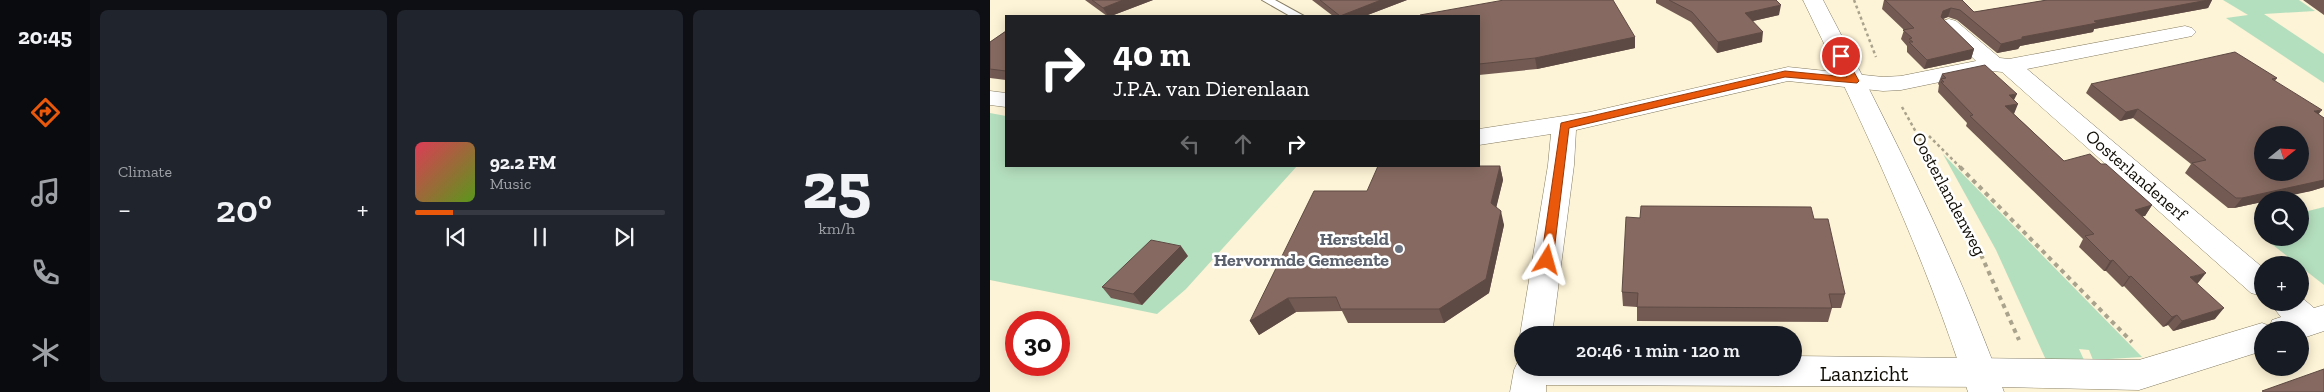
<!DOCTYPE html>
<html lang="en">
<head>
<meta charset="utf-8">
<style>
	body { margin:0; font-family:"Zilla Slab",serif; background:#20242c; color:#f1f3f6; height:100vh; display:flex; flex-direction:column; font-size:19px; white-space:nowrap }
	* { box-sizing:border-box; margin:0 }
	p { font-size:16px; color:#9ea1a6 }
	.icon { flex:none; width:28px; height:28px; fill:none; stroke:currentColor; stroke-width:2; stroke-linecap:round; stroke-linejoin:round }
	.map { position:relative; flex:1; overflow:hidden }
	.panel { display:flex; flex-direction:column; gap:10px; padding:10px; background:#0d0f14; width:900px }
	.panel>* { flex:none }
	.guide { position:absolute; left:15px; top:15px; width:475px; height:152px; border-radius:0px; box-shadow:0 2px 12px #0003; background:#202124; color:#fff; overflow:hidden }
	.needle { width:32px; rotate:72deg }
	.controls { position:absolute; left:1264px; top:126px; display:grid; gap:10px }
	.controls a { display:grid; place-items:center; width:55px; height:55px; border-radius:50%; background:#171b24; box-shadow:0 2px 12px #0003; font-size:25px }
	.speed { position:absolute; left:15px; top:311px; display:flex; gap:10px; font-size:25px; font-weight:700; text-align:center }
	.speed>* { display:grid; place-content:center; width:65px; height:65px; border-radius:50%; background:#171b24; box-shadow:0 2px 12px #0003; line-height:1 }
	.speed .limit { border:8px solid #d22; background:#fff; color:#111 }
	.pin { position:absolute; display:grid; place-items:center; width:42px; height:42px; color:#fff; margin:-21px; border:2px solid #fff; border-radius:50%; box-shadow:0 1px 5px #0007 }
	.me { position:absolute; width:55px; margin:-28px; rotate:8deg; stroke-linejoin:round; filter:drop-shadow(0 0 4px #0008) }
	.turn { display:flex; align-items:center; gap:18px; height:105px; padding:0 25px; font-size:22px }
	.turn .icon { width:65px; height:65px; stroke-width:2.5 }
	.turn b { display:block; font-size:35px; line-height:42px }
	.lanes { display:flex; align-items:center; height:48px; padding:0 25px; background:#0003; justify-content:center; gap:25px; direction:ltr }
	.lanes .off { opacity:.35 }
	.big { font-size:38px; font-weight:600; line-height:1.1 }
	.panel .tile { flex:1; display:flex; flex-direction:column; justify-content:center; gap:8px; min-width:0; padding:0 18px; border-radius:8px; background:#20242c }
	.panel .dial { align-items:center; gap:0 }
	.dial b { font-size:65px; line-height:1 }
	.song { display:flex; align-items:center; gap:15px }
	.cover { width:60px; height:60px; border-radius:8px; background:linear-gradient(135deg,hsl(350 70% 55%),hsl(90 70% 35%)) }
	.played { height:5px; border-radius:2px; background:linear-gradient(90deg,#ea580c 15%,#363941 15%) }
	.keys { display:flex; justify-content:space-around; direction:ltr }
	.heat { display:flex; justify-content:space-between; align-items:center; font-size:28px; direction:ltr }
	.panel .tiles { flex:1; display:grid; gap:10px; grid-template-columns:repeat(3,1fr) }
	.trip { position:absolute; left:524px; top:326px; width:288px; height:50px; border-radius:25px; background:#171b24; box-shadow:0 2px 12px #0003; font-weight:600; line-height:50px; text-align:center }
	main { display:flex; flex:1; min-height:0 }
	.tabs { display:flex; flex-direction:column; width:90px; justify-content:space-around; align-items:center; background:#090b0e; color:#9ea1a6 }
	.tabs .icon { width:35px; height:35px }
	.tabs .current { color:#ea580c }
	.tabs b { font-size:22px; color:#f1f3f6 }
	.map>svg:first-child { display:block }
	.green { fill:#b4dfbe }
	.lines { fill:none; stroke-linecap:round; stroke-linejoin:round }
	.lane-casing { stroke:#857c62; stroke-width:2 }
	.street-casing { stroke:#857c62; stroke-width:1 }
	.secondary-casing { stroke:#857c62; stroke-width:1 }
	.path-far1 { stroke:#a9a28c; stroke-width:2.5; stroke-dasharray:3 3; stroke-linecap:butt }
	.path { stroke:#a9a28c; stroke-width:4; stroke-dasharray:4.5 4.5; stroke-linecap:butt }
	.lane { fill:#fff; fill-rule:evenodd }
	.street { fill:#fff; fill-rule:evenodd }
	.secondary { fill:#fff; fill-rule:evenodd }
	.wall { fill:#735b53 }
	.shaded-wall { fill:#5e4a44 }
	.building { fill:#866a61; stroke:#5e4a44; fill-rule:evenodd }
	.route { fill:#ea580c; stroke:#983908 }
	.worship-dot { fill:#6b7280; stroke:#fff; stroke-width:2 }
	.labels { text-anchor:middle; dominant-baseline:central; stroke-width:5; stroke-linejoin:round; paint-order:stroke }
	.street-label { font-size:18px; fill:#0f0c04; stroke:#fff }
	.worship-label { font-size:18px; font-weight:bold; fill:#5b616d; stroke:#fff; text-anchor:end }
	.near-street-label { font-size:21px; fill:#0f0c04; stroke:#fff }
</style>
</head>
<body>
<main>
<nav class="tabs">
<b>20:45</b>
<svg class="icon current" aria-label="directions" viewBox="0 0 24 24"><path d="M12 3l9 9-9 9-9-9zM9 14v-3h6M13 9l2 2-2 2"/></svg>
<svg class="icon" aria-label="music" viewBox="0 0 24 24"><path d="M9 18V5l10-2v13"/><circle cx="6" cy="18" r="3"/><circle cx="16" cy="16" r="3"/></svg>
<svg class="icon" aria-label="phone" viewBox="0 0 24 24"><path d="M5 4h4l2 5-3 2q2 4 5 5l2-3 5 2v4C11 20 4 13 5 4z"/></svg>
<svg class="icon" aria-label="climate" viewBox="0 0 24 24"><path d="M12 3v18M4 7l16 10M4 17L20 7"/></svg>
</nav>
<section class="panel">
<div class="tiles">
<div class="tile"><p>Climate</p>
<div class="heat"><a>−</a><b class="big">20°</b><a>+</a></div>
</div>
<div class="tile">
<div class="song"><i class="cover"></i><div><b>92.2 FM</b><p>Music</p></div></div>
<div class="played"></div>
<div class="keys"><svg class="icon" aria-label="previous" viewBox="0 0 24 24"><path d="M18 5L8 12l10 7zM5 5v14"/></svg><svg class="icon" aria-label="pause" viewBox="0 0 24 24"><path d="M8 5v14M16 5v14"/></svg><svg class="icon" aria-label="next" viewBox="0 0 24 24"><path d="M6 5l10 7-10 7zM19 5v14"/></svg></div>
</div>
<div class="tile dial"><b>25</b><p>km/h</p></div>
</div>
</section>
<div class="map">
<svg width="1334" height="392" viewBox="0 0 1334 392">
	<rect width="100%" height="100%" fill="#fdf3d6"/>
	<path class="green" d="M1233,0H1309L1325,11L1274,14L1334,54V83L1236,18L1258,15Z
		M0,113L16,116V166H307L196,289L167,314L0,280Z
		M953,154L1152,357L1103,360L1099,350L1089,349L1094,360H1056L1006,250Z
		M1334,207V285L1274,238H1310V213Z"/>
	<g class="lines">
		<g class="lane-casing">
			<path id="lane" d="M272,0H285L314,16H300Z"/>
		</g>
		<g class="street-casing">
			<path id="street" d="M959,19L966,21L1010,58L1019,59L1195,26L1202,28L1206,32L1202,36L1037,69L1272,267V296L1261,293L1012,72L1003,71L911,90L893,91L798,81L586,130L584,165L562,335H532V341L530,335L558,165L561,134L489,145V129L600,112L798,67L893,77L911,76L986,61L949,25L952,21Z
				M0,91L16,93V107L0,105Z
				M1310,296L1324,308L1334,305V331L1310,339V330H1272V351L1149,390L1011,387L556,385V392H520L524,370L529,359L532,358V368H802V356L1149,360L1272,323L1280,326L1282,320L1291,317L1279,302H1310Z"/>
		</g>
		<g class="secondary-casing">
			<path id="secondary" d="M813,0H833C900,128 965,256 1014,392H978C935,256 875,128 813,0Z"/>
		</g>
		<path class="path-far1" d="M864,0L886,57
			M912,107L946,168
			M939,136L971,168"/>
		<path class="path" d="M945,167L980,230L1029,340
			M970,167L1142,342"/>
		<use href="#lane" class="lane"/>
		<use href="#street" class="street"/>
		<use href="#secondary" class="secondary"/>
	</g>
	<path class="wall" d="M95,0H163L121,16H117Z
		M322,0H417L375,16H343Z
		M666,0H786L789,15L763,21L772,42L727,53L701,22L666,3Z
		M894,0H972L984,12L1057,0H1222L1218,8L1104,29L1103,32L1030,46L1028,49L1007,53L967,20L958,17L953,19L984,49L981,59L934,69L917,52V46L911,39L914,30L892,9Z
		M1313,0H1334V15Z
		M489,16L645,37V48L547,69L489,75Z
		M16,31V80L0,78V42Z
		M952,74L1024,100V114L1074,161L1111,164L1162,205L1155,216H1152L1208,283H1207L1225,319L1183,331L1178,325L1173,327L1134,286L1132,287L1116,271H1114L1089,247L1093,239L976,126L977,123L948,92L949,85L948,84Z
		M1287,78L1285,81L1334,118V187L1321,191L1272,200V202L1244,208H1238L1195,173L1201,164L1143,118L1130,121L1096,93L1101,84Z
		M510,166L513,180L506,207L514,225L499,293L454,323H358L352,311L306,312L269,335L260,321Z
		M824,219L855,294L851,308H842L838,322L647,321V307L633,306L632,292Z
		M198,256L152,305L121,298L112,287Z"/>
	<path class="shaded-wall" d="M133,0H163L121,16H118L113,8Z
		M391,0H417L375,16H350Z
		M1218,0H1222L1218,8L1104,29L1103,32L1030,46L1028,49L1007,53L1011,44L1032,37L1104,21Z
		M791,5L789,15L754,23L755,13Z
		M961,8L958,17L950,20L953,11Z
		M773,32L772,42L727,53L728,42Z
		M645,37V48L547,69L545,58Z
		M984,49L981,59L934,69L937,60Z
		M1027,94L1022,104L1019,95Z
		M1028,104L1024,114L1015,106Z
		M1148,109L1143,118L1130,121L1136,112Z
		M1332,110L1324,120V111Z
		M510,166L513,180L504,217L501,203Z
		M1334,180V187L1321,191L1280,200H1272V202L1244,208L1252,198Z
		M1162,205L1155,216L1138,220L1145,210Z
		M511,211L514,225L499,293L454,323L449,309Z
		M191,246L198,256L152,305L143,294Z
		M1123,260L1116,271H1114L1120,261Z
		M1216,273L1208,283L1192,288L1200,277Z
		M1141,276L1134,286L1132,287L1139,277Z
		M298,298L306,312L269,335L260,321Z
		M1234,308L1225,319L1183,331L1192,321Z
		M1187,315L1178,325L1173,327L1182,317Z"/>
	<path class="building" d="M102,0H133L113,8Z
		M330,0H391L350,16Z
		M514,0H623L645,37L545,58L489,64V16H430V15Z
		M679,0H786L791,5L755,13L773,32L728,42L702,12Z
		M895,0H972L984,12L1057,0H1218L1104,21L1107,23L1032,37V39L1011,44L970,10L961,8L953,11L951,17L984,49L937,60L919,42H923L919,39L922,38L913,30L924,28Z
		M16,31V71L0,69V42Z
		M1245,52L1287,78L1282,79L1332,110L1324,111L1334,118V180L1252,198H1246L1202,163L1216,160L1148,109L1136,112L1101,84ZM1272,135H1310V172H1272Z
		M995,65L1027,94L1019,95L1028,104L1015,106L1074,161L1100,154L1111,164H1116L1162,205L1145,210L1216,273L1200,277L1234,308L1192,321L1187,315L1182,317L1141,276L1139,277L1123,260L1120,261L1095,236L1104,234L980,116L983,115L951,82H954L951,79L956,78L952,74Z
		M388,166H510L501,203L511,211L496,279L449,309H351L346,297L298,298L260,321L324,191H377Z
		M651,206L821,207L824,219H838L855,294H839L842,308L647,307L648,293L632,292L636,217L650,218Z
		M161,240L191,246L143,294L112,287Z
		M1334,369V392H1274L1272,391Z"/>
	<path class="route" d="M848,54H854L869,81L867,83L795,77L579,128L563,260L557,264L553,263L551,260L571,123L795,71L857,77L846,56Z"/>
	<circle class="worship-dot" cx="409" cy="249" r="5"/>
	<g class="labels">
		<g class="street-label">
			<text transform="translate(1146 175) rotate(41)">Oosterlandenerf</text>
			<text transform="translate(959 194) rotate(62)">Oosterlandenweg</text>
		</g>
		<g class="worship-label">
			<text x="399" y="239">Hersteld<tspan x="399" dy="21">Hervormde Gemeente</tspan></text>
		</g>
		<g class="near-street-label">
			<text x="874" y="373">Laanzicht</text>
		</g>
	</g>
</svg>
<div class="controls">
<a><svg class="needle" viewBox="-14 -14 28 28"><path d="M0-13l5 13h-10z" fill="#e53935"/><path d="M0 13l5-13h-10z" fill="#9ea1a6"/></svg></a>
<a><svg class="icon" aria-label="search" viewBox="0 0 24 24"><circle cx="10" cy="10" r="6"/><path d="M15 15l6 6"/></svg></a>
<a>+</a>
<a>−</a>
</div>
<div class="speed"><div class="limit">30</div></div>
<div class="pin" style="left:851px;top:56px;background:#d93025"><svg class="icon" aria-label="arrive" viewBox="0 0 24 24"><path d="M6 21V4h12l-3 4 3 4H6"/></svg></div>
<svg class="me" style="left:557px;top:260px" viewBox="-20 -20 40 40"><path d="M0-17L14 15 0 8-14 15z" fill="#ea580c" stroke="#fff" stroke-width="4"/></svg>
<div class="trip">20:46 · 1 min · 120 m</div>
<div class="guide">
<div class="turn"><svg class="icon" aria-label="right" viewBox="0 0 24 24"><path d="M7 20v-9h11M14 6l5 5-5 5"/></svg><div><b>40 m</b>J.P.A. van Dierenlaan</div></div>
<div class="lanes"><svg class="icon off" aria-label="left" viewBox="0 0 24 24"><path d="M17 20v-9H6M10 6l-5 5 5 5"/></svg><svg class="icon off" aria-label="ahead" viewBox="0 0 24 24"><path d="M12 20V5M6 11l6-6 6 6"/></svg><svg class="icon" aria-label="right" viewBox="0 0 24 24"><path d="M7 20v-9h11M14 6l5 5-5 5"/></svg></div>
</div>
</div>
</main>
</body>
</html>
